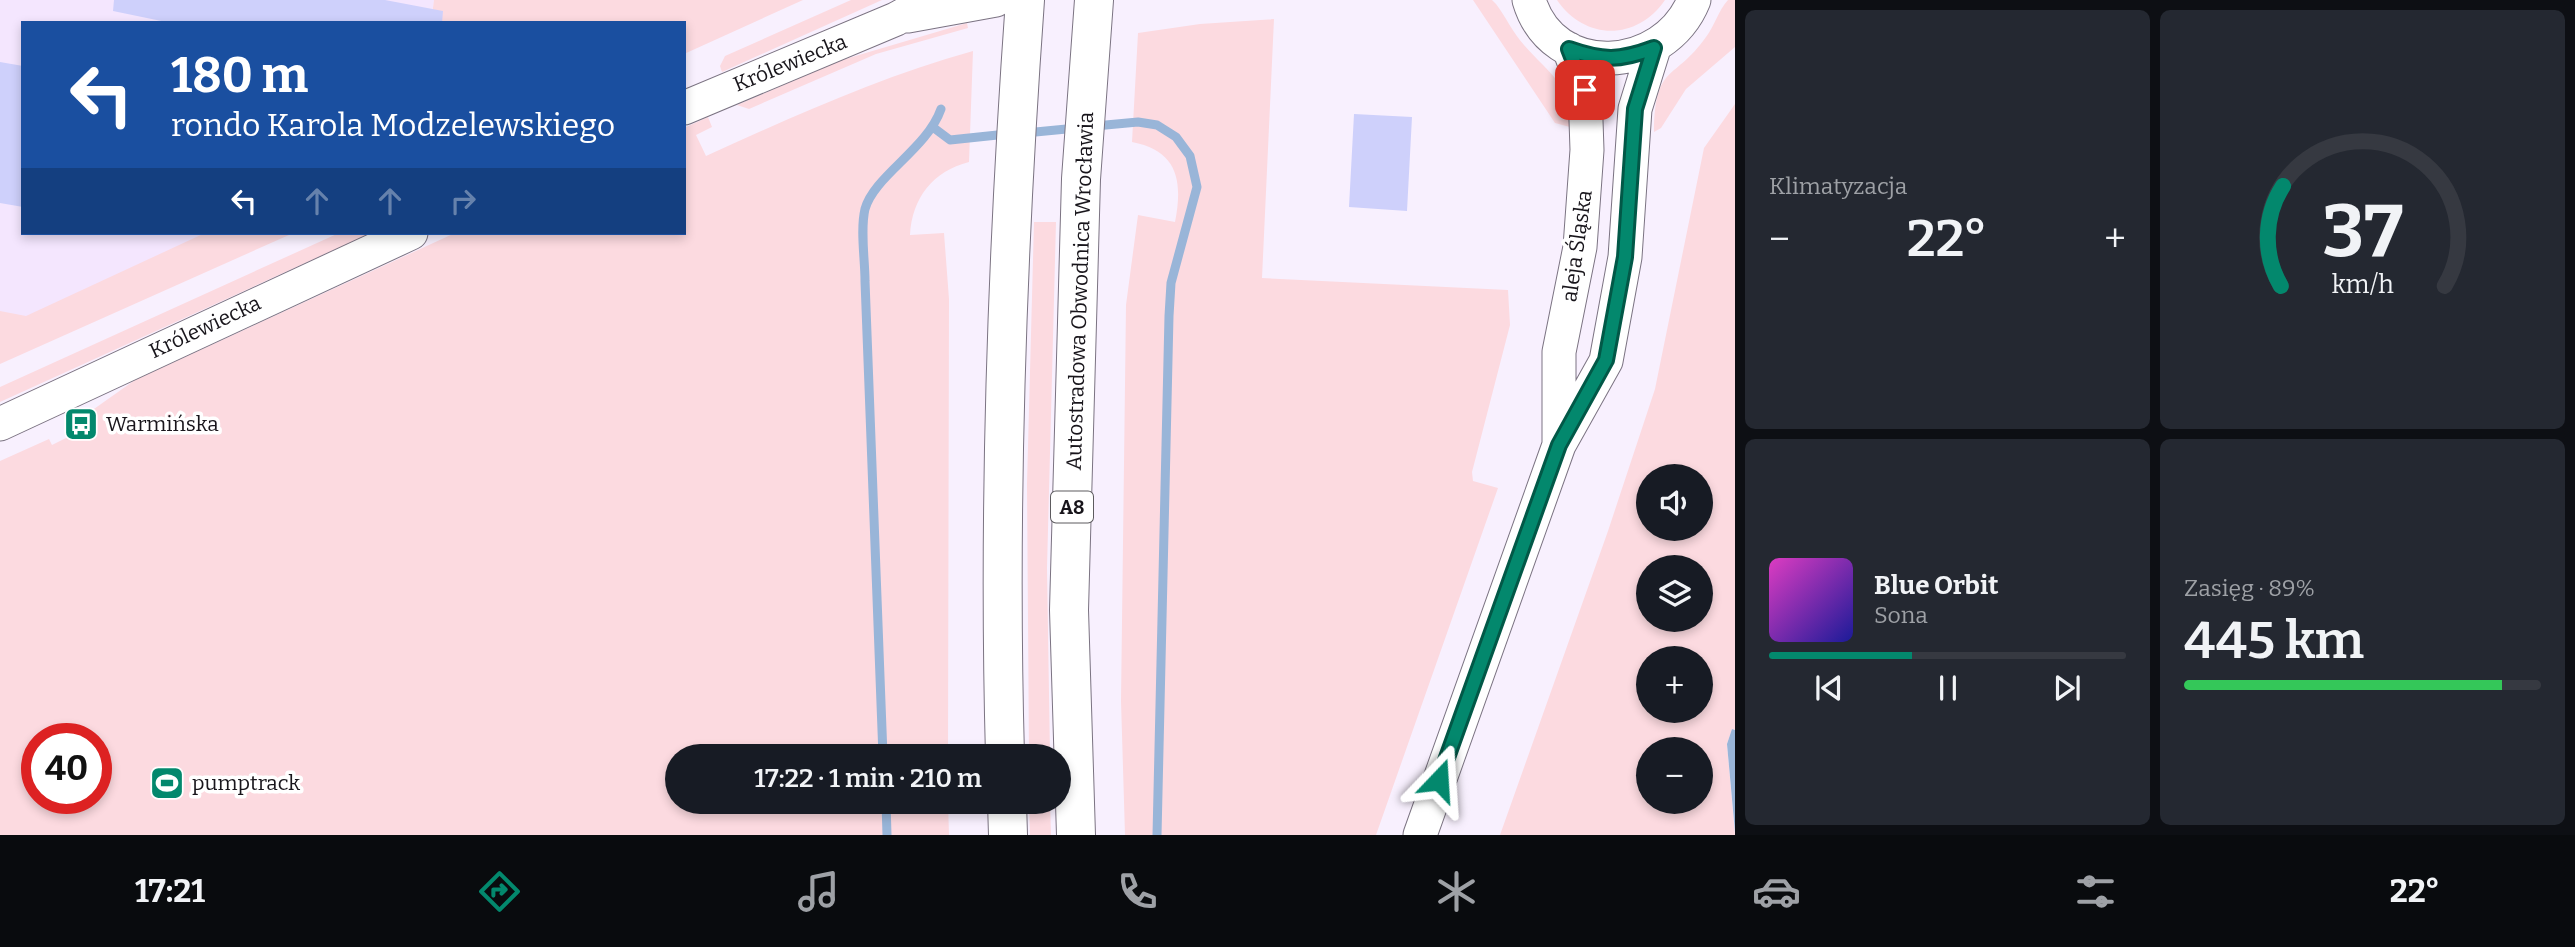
<!DOCTYPE html>
<html lang="pl">
<head>
<meta charset="utf-8">
<style>
	body { margin:0; font-family:Bitter,serif; background:#242831; color:#f1f3f6; height:100vh; display:flex; flex-direction:column; font-size:26px; white-space:nowrap }
	* { box-sizing:border-box; margin:0 }
	p { font-size:23px; color:#9ea1a6 }
	.icon { flex:none; width:38px; height:38px; fill:none; stroke:currentColor; stroke-width:2; stroke-linecap:round; stroke-linejoin:round }
	.map { position:relative; flex:1; overflow:hidden }
	.side { display:flex; flex-direction:column; gap:10px; padding:10px; background:#0d0f14; width:840px }
	.side>* { flex:none }
	.top-card { position:absolute; left:21px; top:21px; width:665px; height:214px; border-radius:0px; box-shadow:0 4px 10px #0003; background:#1a4fa0; color:#fff; overflow:hidden }
	.buttons { position:absolute; left:1636px; top:464px; display:grid; gap:14px }
	.buttons a { display:grid; place-items:center; width:77px; height:77px; border-radius:50%; background:#171b24; box-shadow:0 4px 10px #0003; font-size:35px }
	.speed { position:absolute; left:21px; top:723px; display:flex; gap:14px; font-size:35px; font-weight:700; text-align:center }
	.speed>* { display:grid; place-content:center; width:91px; height:91px; border-radius:50%; background:#171b24; box-shadow:0 4px 10px #0003; line-height:1 }
	.speed .limit { border:10px solid #d22; background:#fff; color:#111 }
	.pin { position:absolute; display:grid; place-items:center; width:60px; height:60px; color:#fff; margin:-30px; border-radius:14px; box-shadow:0 4px 10px #0006 }
	.me { position:absolute; width:77px; margin:-38px; rotate:20deg; stroke-linejoin:round; filter:drop-shadow(0 0 5px #0008) }
	.turn { display:flex; align-items:center; gap:24px; height:147px; padding:0 35px; font-size:32px }
	.turn .icon { width:91px; height:91px; stroke-width:2.5 }
	.turn b { display:block; font-size:49px; line-height:60px }
	.lanes { display:flex; align-items:center; height:66px; padding:0 35px; background:#0003; justify-content:center; gap:35px; direction:ltr }
	.lanes .off { opacity:.35 }
	.big { font-size:52px; font-weight:600; line-height:1.1 }
	.side .widget { flex:1; display:flex; flex-direction:column; justify-content:center; gap:10px; min-width:0; padding:0 24px; border-radius:10px; background:#242831 }
	.side .dial { align-items:center; gap:0 }
	.dial svg { height:182px; overflow:visible; fill:none; stroke:#363941; stroke-width:7; stroke-linecap:round; text-anchor:middle }
	.dial text { fill:#f1f3f6; stroke:none }
	.song { display:flex; align-items:center; gap:21px }
	.cover { width:84px; height:84px; border-radius:10px; background:linear-gradient(135deg,hsl(310 70% 55%),hsl(240 70% 35%)) }
	.played { height:7px; border-radius:4px; background:linear-gradient(90deg,#03886d 40%,#363941 40%) }
	.keys { display:flex; justify-content:space-around; direction:ltr }
	.heat { display:flex; justify-content:space-between; align-items:center; font-size:38px; direction:ltr }
	.charge { height:10px; border-radius:5px; background:linear-gradient(90deg,#34c759 89%,#363941 0) }
	.side .tiles { flex:1; display:grid; gap:10px; grid-template-columns:repeat(2,1fr) }
	.trip { position:absolute; left:665px; top:744px; width:406px; height:70px; border-radius:35px; background:#171b24; box-shadow:0 4px 10px #0003; font-weight:600; line-height:70px; text-align:center }
	.tabs { display:flex; height:112px; justify-content:space-around; align-items:center; background:#090b0e; color:#9ea1a6 }
	.tabs .icon { width:49px; height:49px }
	.tabs .active { color:#03886d }
	.tabs b { font-size:32px; color:#f1f3f6 }
	main { display:flex; flex:1; min-height:0 }
	.map>svg:first-child { display:block }
	.built { fill:#f4e6fe }
	.green { fill:#fcdae0; fill-rule:evenodd }
	.water { fill:#99b5d8 }
	.lines { fill:none; stroke-linecap:round; stroke-linejoin:round }
	.stream { stroke:#99b5d8; stroke-width:9 }
	.building { fill:#ced0fb }
	.minor-casing { stroke:#7b7382; stroke-width:35 }
	.highway-casing { stroke:#7b7382; stroke-width:40 }
	.minor { stroke:#fff; stroke-width:33 }
	.highway { stroke:#fff; stroke-width:38 }
	.route-casing { stroke:#025847; stroke-width:18 }
	.route { stroke:#03886d; stroke-width:12 }
	.labels { text-anchor:middle; dominant-baseline:central; stroke-width:7; stroke-linejoin:round; paint-order:stroke }
	.shield { fill:#fff; stroke:#5d5b5f; stroke-width:2 }
	.shield-label { font-size:19px; font-weight:bold; fill:#18151b }
	.street-label { font-size:21px; fill:#18151b; stroke:#fff }
	.poi-label { font-size:21px; fill:#18151b; stroke:#fff; text-anchor:start }
</style>
</head>
<body>
<main>
<div class="map">
<svg width="1735" height="835" viewBox="0 0 1735 835">
	<rect width="100%" height="100%" fill="#f8f0fe"/>
	<path class="built" d="M0,0H434L431,23H23V233H258L0,351Z"/>
	<path class="green" d="M434,0H803L684,54V23H431Z
		M851,0H882L722,72L720,66L725,56Z
		M1473,0H1492L1496,4C1506,17 1513,33 1524,45C1551,76 1570,82 1570,127L1555,123Z
		M1557,0H1665C1637,41 1585,41 1557,0Z
		M1728,0H1735V47L1686,89L1661,128L1654,132C1655,63 1674,82 1706,37C1715,25 1718,11 1728,0Z
		M1274,19L1262,278L1508,290L1510,325L1472,472L1473,481L1498,488L1376,835H1125L1121,701L1126,305L1138,215L1175,222C1183,181 1178,151 1132,142L1138,33L1200,24Z
		M967,23L968,28L876,54L749,109L737,105L842,60Z
		M973,51L969,162C933,171 912,198 910,235L944,233L949,299L948,756H677V802H948L949,835H0V461L49,439L52,445L72,435L70,430L87,422L84,416L135,380L455,233H684V128L708,117L712,127L696,135L706,156C794,116 880,77 973,51ZM37,738H96V798H37Z
		M1735,104V730L1732,729L1727,744L1735,835H1500L1608,531L1655,389L1704,148ZM1648,476H1701V528H1648ZM1648,567H1701V620H1648ZM1648,658H1701V710H1648ZM1648,749H1701V802H1648Z
		M1034,222H1056L1047,568L1050,756H1029L1027,484Z
		M205,233L289,235L0,364V311L26,316Z
		M339,233H371L0,402V387Z
		M1029,802H1050L1051,835H1030Z"/>
	<path class="water" d="M1732,729L1735,730V832L1727,744Z"/>
	<g class="lines">
		<path class="stream" d="M1095,126L1138,122L1157,125L1176,137L1190,156L1197,187L1171,283L1169,316L1157,835
			M934,128L950,140L1007,134
			M1025,133L1077,128
			M883,756L865,281C865,259 860,230 865,209C874,176 927,149 941,109
			M886,802L887,835"/>
	</g>
	<path class="building" d="M114,0H385L443,11L442,23H171L113,11Z
		M0,62L23,66V207L0,203Z
		M1354,114L1412,117L1407,211L1349,207Z"/>
	<g class="lines">
		<g class="minor-casing">
			<path id="minor" d="M1529,0C1553,81 1664,74 1694,0
				M908,16L996,0
				M684,108L896,19L930,0
				M0,424L411,233
				M1559,443V352L1580,247L1587,150L1585,91L1569,49
				M1420,835L1559,445L1606,361L1625,257L1635,109L1654,48"/>
		</g>
		<g class="highway-casing">
			<path id="highway" d="M1005,756C998,504 1007,251 1025,0
				M1007,802L1008,835
				M1076,835L1069,610L1081,179L1094,0"/>
		</g>
		<use href="#minor" class="minor"/>
		<use href="#highway" class="highway"/>
	</g>
	<g class="lines">
		<g class="route-casing">
			<path id="route" d="M1439,780L1559,445L1606,360L1625,257L1635,109L1654,48C1619,61 1603,61 1569,49L1585,90"/>
		</g>
		<use href="#route" class="route"/>
	</g>
	<defs>
		<g id="bus-square" transform="scale(1.75)"><rect x="-9" y="-9" width="18" height="18" rx="4" fill="#03886d" stroke="#fff"/><path d="M-5-6H5V4H4V6H2V4H-2V6H-4V4H-5ZM-3.5-4V0h7V-4ZM-3.5 1.2v1.5H-2V1.2ZM2 1.2v1.5H3.5V1.2Z" fill="#fff"/></g>
		<g id="stadium-square" transform="scale(1.75)"><rect x="-9" y="-9" width="18" height="18" rx="4" fill="#03886d" stroke="#fff"/><path d="M0-5a6.5 5 0 1 0 0 10a6.5 5 0 1 0 0-10ZM-3.5-1.8h7v3.6h-7Z" fill="#fff"/></g>
	</defs>
	<g fill-rule="evenodd">
		<use href="#bus-square" x="81" y="424"/>
		<use href="#stadium-square" x="167" y="783"/>
	</g>
	<g class="labels">
		<rect class="shield" x="1051" y="491.5" width="42" height="31" rx="5"/>
		<g class="shield-label">
			<text x="1072" y="507">A8</text>
		</g>
		<g class="street-label">
			<text transform="translate(790 63) rotate(-22)">Królewiecka</text>
			<text transform="translate(1577 246) rotate(-82)">aleja Śląska</text>
			<text transform="translate(1080 291) rotate(-88)">Autostradowa Obwodnica Wrocławia</text>
			<text transform="translate(205 327) rotate(-25)">Królewiecka</text>
		</g>
		<g class="poi-label">
			<text x="106" y="424">Warmińska</text>
			<text x="192" y="783">pumptrack</text>
		</g>
	</g>
</svg>
<div class="buttons">
<a><svg class="icon" aria-label="sound" viewBox="0 0 24 24"><path d="M4 9h4l5-4v14l-5-4H4zM17 9q2 3 0 6"/></svg></a>
<a><svg class="icon" aria-label="layers" viewBox="0 0 24 24"><path d="M12 4l9 5-9 5-9-5zM3 14l9 5 9-5"/></svg></a>
<a>+</a>
<a>−</a>
</div>
<div class="speed"><div class="limit">40</div></div>
<div class="pin" style="left:1585px;top:90px;background:#d93025"><svg class="icon" aria-label="arrive" viewBox="0 0 24 24"><path d="M6 21V4h12l-3 4 3 4H6"/></svg></div>
<svg class="me" style="left:1439px;top:780px" viewBox="-20 -20 40 40"><path d="M0-17L14 15 0 8-14 15z" fill="#03886d" stroke="#fff" stroke-width="4"/></svg>
<div class="trip">17:22 · 1 min · 210 m</div>
<div class="top-card">
<div class="turn"><svg class="icon" aria-label="left" viewBox="0 0 24 24"><path d="M17 20v-9H6M10 6l-5 5 5 5"/></svg><div><b>180 m</b>rondo Karola Modzelewskiego</div></div>
<div class="lanes"><svg class="icon" aria-label="left" viewBox="0 0 24 24"><path d="M17 20v-9H6M10 6l-5 5 5 5"/></svg><svg class="icon off" aria-label="ahead" viewBox="0 0 24 24"><path d="M12 20V5M6 11l6-6 6 6"/></svg><svg class="icon off" aria-label="ahead" viewBox="0 0 24 24"><path d="M12 20V5M6 11l6-6 6 6"/></svg><svg class="icon off" aria-label="right" viewBox="0 0 24 24"><path d="M7 20v-9h11M14 6l5 5-5 5"/></svg></div>
</div>
</div>
<section class="side">
<div class="tiles">
<div class="widget"><p>Klimatyzacja</p>
<div class="heat"><a>−</a><b class="big">22°</b><a>+</a></div>
</div>
<div class="widget dial"><svg viewBox="0 0 100 80">
<path d="M14 69A42 42 0 1 1 86 69"/>
<path d="M14 69A42 42 0 0 1 15 25" stroke="#03886d"/>
<text x="50" y="56" font-size="32" font-weight="700">37</text>
<text x="50" y="72" font-size="11">km/h</text>
</svg></div>
<div class="widget">
<div class="song"><i class="cover"></i><div><b>Blue Orbit</b><p>Sona</p></div></div>
<div class="played"></div>
<div class="keys"><svg class="icon" aria-label="previous" viewBox="0 0 24 24"><path d="M18 5L8 12l10 7zM5 5v14"/></svg><svg class="icon" aria-label="pause" viewBox="0 0 24 24"><path d="M8 5v14M16 5v14"/></svg><svg class="icon" aria-label="next" viewBox="0 0 24 24"><path d="M6 5l10 7-10 7zM19 5v14"/></svg></div>
</div>
<div class="widget"><p>Zasięg · 89%</p><b class="big">445 km</b><div class="charge"></div></div>
</div>
</section>
</main>
<nav class="tabs">
<b>17:21</b>
<svg class="icon active" aria-label="directions" viewBox="0 0 24 24"><path d="M12 3l9 9-9 9-9-9zM9 14v-3h6M13 9l2 2-2 2"/></svg>
<svg class="icon" aria-label="music" viewBox="0 0 24 24"><path d="M9 18V5l10-2v13"/><circle cx="6" cy="18" r="3"/><circle cx="16" cy="16" r="3"/></svg>
<svg class="icon" aria-label="phone" viewBox="0 0 24 24"><path d="M5 4h4l2 5-3 2q2 4 5 5l2-3 5 2v4C11 20 4 13 5 4z"/></svg>
<svg class="icon" aria-label="climate" viewBox="0 0 24 24"><path d="M12 3v18M4 7l16 10M4 17L20 7"/></svg>
<svg class="icon" aria-label="car" viewBox="0 0 24 24"><path d="M5 17H2v-5l4-1 3-4h7l3 4 3 1v5h-3M9 17h6M6 11h13"/><circle cx="7" cy="17" r="2"/><circle cx="17" cy="17" r="2"/></svg>
<svg class="icon" aria-label="filters" viewBox="0 0 24 24"><path d="M4 7h16M4 17h16"/><circle cx="9" cy="7" r="2"/><circle cx="15" cy="17" r="2"/></svg>
<b>22°</b>
</nav>
</body>
</html>
